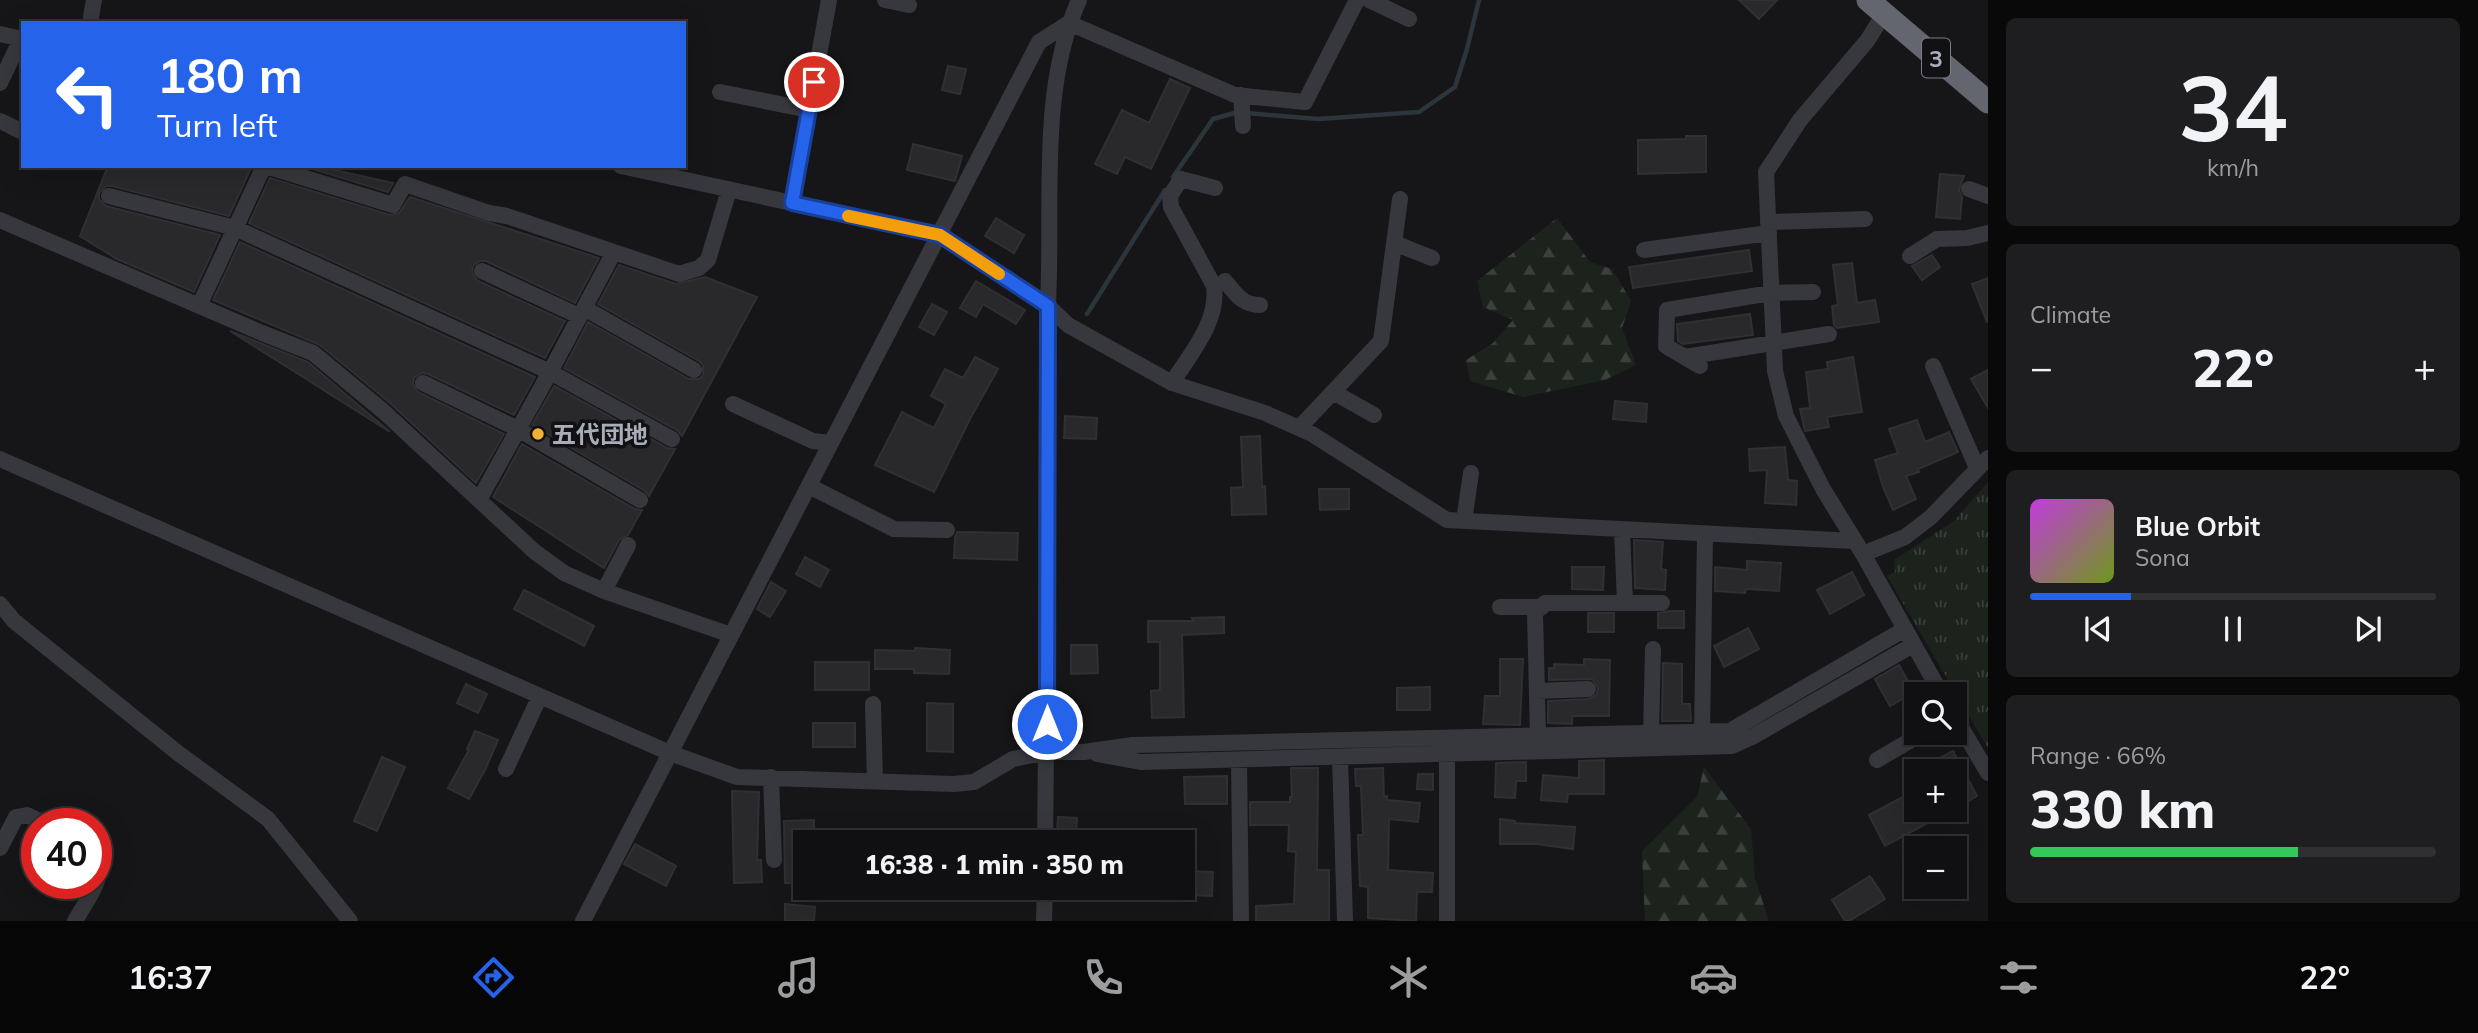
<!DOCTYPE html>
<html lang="en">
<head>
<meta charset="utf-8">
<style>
	body { margin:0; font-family:Mulish,"Noto Sans JP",sans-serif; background:#1e1e20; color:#f1f3f6; height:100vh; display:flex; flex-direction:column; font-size:26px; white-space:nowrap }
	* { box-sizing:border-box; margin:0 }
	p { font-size:23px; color:#9c9d9f }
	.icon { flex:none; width:38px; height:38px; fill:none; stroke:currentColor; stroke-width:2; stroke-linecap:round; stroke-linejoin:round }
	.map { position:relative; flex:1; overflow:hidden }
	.sheet { display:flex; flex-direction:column; gap:18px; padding:18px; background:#09090a; width:490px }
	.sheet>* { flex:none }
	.guide { position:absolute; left:21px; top:21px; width:665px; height:147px; border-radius:0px; box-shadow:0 7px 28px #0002,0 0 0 2px #303032; background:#2563eb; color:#fff; overflow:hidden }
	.fabs { position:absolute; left:1904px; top:682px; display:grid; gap:14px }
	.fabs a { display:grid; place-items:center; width:63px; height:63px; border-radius:0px; background:#101012; box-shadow:0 7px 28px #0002,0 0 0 2px #303032; font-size:35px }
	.speed { position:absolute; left:21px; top:808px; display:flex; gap:14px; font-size:35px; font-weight:700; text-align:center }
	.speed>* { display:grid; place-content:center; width:91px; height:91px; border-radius:50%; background:#101012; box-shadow:0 7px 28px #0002,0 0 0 2px #303032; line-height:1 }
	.speed .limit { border:10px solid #d22; background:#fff; color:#111 }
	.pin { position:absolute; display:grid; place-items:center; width:60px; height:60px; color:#fff; margin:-30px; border:4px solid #fff; border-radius:50%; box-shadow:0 2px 7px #0007 }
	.me { position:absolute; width:77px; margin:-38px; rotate:0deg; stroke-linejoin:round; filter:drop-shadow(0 0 5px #0008) }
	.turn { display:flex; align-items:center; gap:24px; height:147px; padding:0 21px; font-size:32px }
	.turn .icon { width:91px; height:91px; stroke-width:2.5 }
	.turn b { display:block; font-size:49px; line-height:60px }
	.big { font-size:52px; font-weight:800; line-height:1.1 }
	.sheet .card { flex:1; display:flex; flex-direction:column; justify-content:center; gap:10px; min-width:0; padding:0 24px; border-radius:10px; background:#1e1e20 }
	.sheet .dial { align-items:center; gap:0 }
	.dial b { font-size:91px; line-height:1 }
	.song { display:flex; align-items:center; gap:21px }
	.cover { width:84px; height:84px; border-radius:10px; background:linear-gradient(135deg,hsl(290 70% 55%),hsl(80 70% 35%)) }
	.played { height:7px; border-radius:4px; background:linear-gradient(90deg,#2563eb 25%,#303032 25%) }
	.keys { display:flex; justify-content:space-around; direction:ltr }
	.heat { display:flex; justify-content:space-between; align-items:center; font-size:38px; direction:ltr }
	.charge { height:10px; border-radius:5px; background:linear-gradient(90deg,#34c759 66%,#303032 0) }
	.trip { position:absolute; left:793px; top:830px; width:402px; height:70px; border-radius:0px; background:#101012; box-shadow:0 7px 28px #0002,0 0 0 2px #303032; font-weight:800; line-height:70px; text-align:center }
	.tabs { display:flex; height:112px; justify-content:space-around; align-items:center; background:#060607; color:#9c9d9f }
	.tabs .icon { width:49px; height:49px }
	.tabs .on { color:#2563eb }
	.tabs b { font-size:32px; color:#f1f3f6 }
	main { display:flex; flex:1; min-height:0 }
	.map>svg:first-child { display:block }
	.forest { fill:url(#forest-firs) }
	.park { fill:url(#park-tufts) }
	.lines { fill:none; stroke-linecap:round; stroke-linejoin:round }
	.stream { stroke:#2c353c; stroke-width:4.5 }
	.building { fill:#29292c; stroke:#303034; stroke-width:2 }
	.minor { stroke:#37383d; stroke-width:16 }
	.highway { stroke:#63666e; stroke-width:23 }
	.route-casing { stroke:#184099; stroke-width:18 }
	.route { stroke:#2563eb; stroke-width:12 }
	.slow { stroke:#f59e0b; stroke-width:12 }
	.poi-dot { fill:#f2b134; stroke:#111113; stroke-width:2.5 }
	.labels { text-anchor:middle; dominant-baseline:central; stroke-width:7; stroke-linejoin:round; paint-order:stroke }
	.shield { fill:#111113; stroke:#7b7e86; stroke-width:2 }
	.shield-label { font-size:23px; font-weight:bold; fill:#a8adb8 }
	.poi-label { font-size:24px; font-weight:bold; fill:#a8adb8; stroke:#111113; text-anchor:start }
</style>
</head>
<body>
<main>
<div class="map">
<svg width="1988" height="921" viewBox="0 0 1988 921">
	<defs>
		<pattern id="forest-firs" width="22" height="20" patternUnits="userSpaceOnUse" patternTransform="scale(1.75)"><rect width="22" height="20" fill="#1c231d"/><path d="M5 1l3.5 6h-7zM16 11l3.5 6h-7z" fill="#3a403c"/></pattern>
		<pattern id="park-tufts" width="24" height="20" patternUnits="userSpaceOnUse" patternTransform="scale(1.75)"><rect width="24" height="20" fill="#1c231d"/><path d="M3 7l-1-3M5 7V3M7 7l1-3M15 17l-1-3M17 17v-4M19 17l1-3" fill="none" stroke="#3a403c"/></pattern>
	</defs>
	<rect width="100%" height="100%" fill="#161618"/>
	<path class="forest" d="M1557,218L1590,262L1612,269L1631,301L1622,328L1636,365L1605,380L1523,397L1470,381L1466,360L1493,343L1513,320L1483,307L1477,281Z
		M1704,767L1751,829L1755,878L1769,921H1645L1642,851L1697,797Z"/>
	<path class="park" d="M1988,482V748L1887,576L1895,572L1894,560L1954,521Z"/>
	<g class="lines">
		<path class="stream" d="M1246,113L1318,119L1419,112L1455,87L1467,49L1479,0
			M1173,177L1213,119L1238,112
			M1087,314L1165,190"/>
	</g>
	<path class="building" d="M1739,0H1777L1759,19Z
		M948,66L966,69L960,94L942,90Z
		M1170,79L1190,88L1151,169L1125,157L1117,174L1095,164L1122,110L1149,123Z
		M1686,136H1706V172L1638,174V140L1686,139Z
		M913,144L962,156L955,181L907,170Z
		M108,166H252L229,216L112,186H106L99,193V199L106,206L220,235L194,292L117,259L80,236Z
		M303,166H316L393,183L388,192Z
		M1940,174L1964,176L1959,190L1962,197L1960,219L1936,217Z
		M270,178L390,215L399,213L410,197L599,258L575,303L486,261H480L473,266L472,273L478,281L565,321L545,358L249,223Z
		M996,218L1024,235L1014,253L985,236Z
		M240,242L535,377L514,415L428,374L422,373L414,378L413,384L418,392L504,434L476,483L390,403L320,345L213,300Z
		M1749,250L1752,271L1633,288L1629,267Z
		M1932,255L1940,267L1922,280L1912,266Z
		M1852,263L1857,303L1875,300L1879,322L1837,328L1834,325L1832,306L1838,305L1833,265Z
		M619,265L676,284L705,277L757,297L682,436L677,430L564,368L588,322L689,379H699L703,375V365L699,361L598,304Z
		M1988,278V322H1987L1972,284Z
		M976,281L1025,310L1016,324L983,304L976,317L960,308Z
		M932,304L947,312L934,335L919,327Z
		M1750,314L1753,335L1683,344L1678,341L1677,324Z
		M230,331L308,362L390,432Z
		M975,357L998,369L971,417L934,492L875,465L902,412L934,428L946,404L931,396L945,369L963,378Z
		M1853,357L1862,412L1827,417L1829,427L1805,431L1800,409L1810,408L1806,372L1828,369L1827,362Z
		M1988,370V408L1971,379Z
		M554,386L667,448L675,449L649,496L645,491L532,425Z
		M1615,401L1647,404L1646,422L1613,419Z
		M1065,416L1097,418L1096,439L1064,438Z
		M1917,420L1925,442L1949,432L1958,452L1918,469L1919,472L1906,476L1916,499L1893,510L1883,487L1875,460L1898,453L1889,429Z
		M1260,436L1262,487L1265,486L1266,514L1232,515L1231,488L1243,487L1241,437Z
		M522,444L635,509L642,510L628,535L619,540L604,568L493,497Z
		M1785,447L1788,480L1797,481L1796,505L1765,503L1767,470L1750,471L1749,449Z
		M1319,489H1349V509L1320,510Z
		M957,532L1018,533L1017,560L954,558L955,537Z
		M1634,540L1663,542L1661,569L1666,570L1665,590L1635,588Z
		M805,557L829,570L820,587L796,574Z
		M1747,561L1781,563L1779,591L1746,589L1745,593L1715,591V567L1747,570Z
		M1572,567H1604L1603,590L1572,589Z
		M1852,572L1864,595L1830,614L1817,590Z
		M771,582L786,591L770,617L757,609Z
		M524,590L594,626L584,646L514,609Z
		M1669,611H1684V628H1658V613Z
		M1588,613H1614V632H1588Z
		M1224,617V633L1182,635L1184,717L1152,718L1151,691L1160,690V642H1148V621H1193L1192,618Z
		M1748,628L1759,649L1724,667L1714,646Z
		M1071,645H1097L1098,673L1071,674Z
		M915,648L950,650L949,674L914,673V669H875V650L915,651Z
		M1500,659H1523L1520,725L1483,724L1485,696H1500Z
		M1584,659L1610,660L1609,716H1572V724L1548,723V701L1588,699L1597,694L1598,688L1592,679L1549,680V668H1554V664L1584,665Z
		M815,662H869V690H815Z
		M1663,663L1682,664V704H1690L1691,721H1662Z
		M1899,665L1914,692L1890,706L1875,679Z
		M466,684L487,694L478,713L457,703Z
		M1430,687V710H1397V688Z
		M927,703L953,704V752L927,751Z
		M813,723H855V747H813Z
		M475,731L498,740L486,768L469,799L448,788L469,750L467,749Z
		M1953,751L1977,796L1955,809V772H1913Z
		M382,757L405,767L377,831L354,821Z
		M1604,760V794H1568L1567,802L1541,800L1543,775L1579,778V761Z
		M1526,762V781H1516L1515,798L1495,797L1496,763Z
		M1291,768H1318L1317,870H1329V921H1256V906L1294,904L1296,852L1288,851L1289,825H1250V802H1290V797H1292Z
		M1383,768L1384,797L1387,796V800L1420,803L1418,822L1389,819L1388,870L1433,873L1432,892H1417L1416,921L1368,918V887L1360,886L1358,835H1363L1361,786H1356L1355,769Z
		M1418,774H1433V790L1417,789Z
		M1227,776V804H1185L1184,777Z
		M1916,790V810H1952L1885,846L1869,815Z
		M732,791L759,792L757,860H761L762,882L734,883Z
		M1058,817L1077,818L1076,833L1057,832Z
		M1500,819L1515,821V823L1575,827L1573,849L1536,844H1500Z
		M814,820V842H805V883H785L784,821Z
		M635,844L676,866L666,886L624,864Z
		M1187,871L1213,872L1212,896L1187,895Z
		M1870,876L1885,899L1849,921H1845L1832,900Z
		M785,904L815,907L814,921H785Z"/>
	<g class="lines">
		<path class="minor" d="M885,0L909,5
			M1369,0L1409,19
			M1884,14L1867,41L1800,120L1766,172L1775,371L1786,416L1823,489L1863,554L1942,695
			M90,23L94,0
			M1069,23L1235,95L1305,102L1357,0
			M0,34L23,39
			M0,83L21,39
			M720,92L809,110
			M1241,95L1243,126
			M0,121L23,132
			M266,166L393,205L405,184L489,213L507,216L679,274L699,268L708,260L729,190
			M621,166L940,235L1048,306L1068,325L1172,383L1265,413L1312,434L1447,520L1853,541
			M1969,189L1988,196
			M109,196L235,228L550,372L614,252
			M792,203L829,0
			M0,220L262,333L313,353L383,411L535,552L564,573L604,591L731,635
			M1768,222L1865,219
			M1394,243L1432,258
			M1644,250L1769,233
			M1910,256L1937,239L1967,238L1988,233
			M482,271L579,316
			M1225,281C1235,293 1242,305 1260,305
			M199,306L264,166
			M584,308L694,370
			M1685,357L1829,334
			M1700,366L1666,346L1667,310L1771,293L1813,292
			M1933,366L1977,468
			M423,383L518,429L640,500
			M1172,383C1190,354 1219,322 1214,286L1171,207L1170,196L1181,179L1215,188
			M1333,392L1374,415
			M733,404L813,441L831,443
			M1299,428L1381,341L1400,199
			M0,459L670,753L737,777L954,784L974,782L1013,759L1047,752H1084L1133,745L1730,731L1905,629
			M809,486L894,529L947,530
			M479,500L550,372L672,439
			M1464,521L1471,473
			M1863,554L1905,537L1931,517L1988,458
			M604,591L628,545
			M1625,603H1662
			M0,604L14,621L178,753L268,819L350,921
			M1500,607H1542
			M1537,691L1588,689
			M873,704L875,781
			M1955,717L1988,773
			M1651,733L1653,649
			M1702,733L1705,534
			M1538,736L1535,613L1545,603H1625L1622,530
			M1097,754L1141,762L1732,746L1752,737L1913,645
			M1447,755V921
			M1340,757L1345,921
			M1239,760L1241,921
			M1877,760L1923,733
			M506,769L540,696
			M771,777L774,860
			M1045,842C1048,652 1044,461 1049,271C1051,182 1042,83 1079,0
			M0,848L16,817L27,815L46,824
			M75,921C87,899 108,876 96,851
			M583,921L1039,42L1069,23
			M1044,921L1045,887"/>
		<path class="highway" d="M1868,0L1988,102"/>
	</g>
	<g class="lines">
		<g class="route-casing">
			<path id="route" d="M814,82L792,203L940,235L1048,306L1047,724"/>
		</g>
		<use href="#route" class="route"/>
		<path class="slow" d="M848,216L940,235L999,274"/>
	</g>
	<circle class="poi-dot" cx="538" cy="434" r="7"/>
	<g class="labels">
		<rect class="shield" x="1922" y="38.5" width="28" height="39" rx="5"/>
		<g class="shield-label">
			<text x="1936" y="58">3</text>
		</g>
		<g class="poi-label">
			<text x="552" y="434">五代団地</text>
		</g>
	</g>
</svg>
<div class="fabs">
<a><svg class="icon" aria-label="search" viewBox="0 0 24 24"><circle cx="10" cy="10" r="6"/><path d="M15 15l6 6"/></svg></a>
<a>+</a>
<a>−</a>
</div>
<div class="speed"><div class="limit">40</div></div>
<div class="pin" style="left:814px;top:82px;background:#d93025"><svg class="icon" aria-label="arrive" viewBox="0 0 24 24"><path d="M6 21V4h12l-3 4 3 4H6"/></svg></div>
<svg class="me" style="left:1047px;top:724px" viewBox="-20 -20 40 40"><circle r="17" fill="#2563eb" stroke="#fff" stroke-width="3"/><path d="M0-11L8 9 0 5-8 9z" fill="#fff"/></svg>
<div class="trip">16:38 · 1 min · 350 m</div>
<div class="guide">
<div class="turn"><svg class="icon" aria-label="left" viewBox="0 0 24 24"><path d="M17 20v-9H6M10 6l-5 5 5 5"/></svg><div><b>180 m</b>Turn left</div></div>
</div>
</div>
<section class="sheet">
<div class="card dial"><b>34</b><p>km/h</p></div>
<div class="card"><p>Climate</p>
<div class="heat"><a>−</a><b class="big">22°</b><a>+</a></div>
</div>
<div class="card">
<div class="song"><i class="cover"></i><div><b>Blue Orbit</b><p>Sona</p></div></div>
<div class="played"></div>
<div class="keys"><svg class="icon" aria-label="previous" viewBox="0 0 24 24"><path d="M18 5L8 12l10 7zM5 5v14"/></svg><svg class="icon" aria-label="pause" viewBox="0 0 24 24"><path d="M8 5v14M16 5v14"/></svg><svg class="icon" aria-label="next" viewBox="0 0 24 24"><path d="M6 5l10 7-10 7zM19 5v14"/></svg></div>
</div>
<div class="card"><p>Range · 66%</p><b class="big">330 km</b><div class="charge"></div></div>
</section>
</main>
<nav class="tabs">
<b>16:37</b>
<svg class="icon on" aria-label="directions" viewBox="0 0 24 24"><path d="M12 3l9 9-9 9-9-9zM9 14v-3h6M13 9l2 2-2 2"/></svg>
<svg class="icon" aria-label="music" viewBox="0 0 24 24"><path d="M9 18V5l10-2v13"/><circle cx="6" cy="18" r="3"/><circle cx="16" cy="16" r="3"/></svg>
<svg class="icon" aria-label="phone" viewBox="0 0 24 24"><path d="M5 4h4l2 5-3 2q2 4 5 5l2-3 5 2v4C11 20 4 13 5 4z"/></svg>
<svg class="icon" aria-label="climate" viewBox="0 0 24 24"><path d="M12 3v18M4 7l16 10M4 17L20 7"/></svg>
<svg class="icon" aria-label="car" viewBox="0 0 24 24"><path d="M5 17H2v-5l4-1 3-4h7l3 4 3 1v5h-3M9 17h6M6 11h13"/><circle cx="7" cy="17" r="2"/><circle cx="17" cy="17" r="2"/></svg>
<svg class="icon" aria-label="filters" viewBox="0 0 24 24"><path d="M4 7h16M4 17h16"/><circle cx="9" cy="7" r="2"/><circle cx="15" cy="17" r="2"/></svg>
<b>22°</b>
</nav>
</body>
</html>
